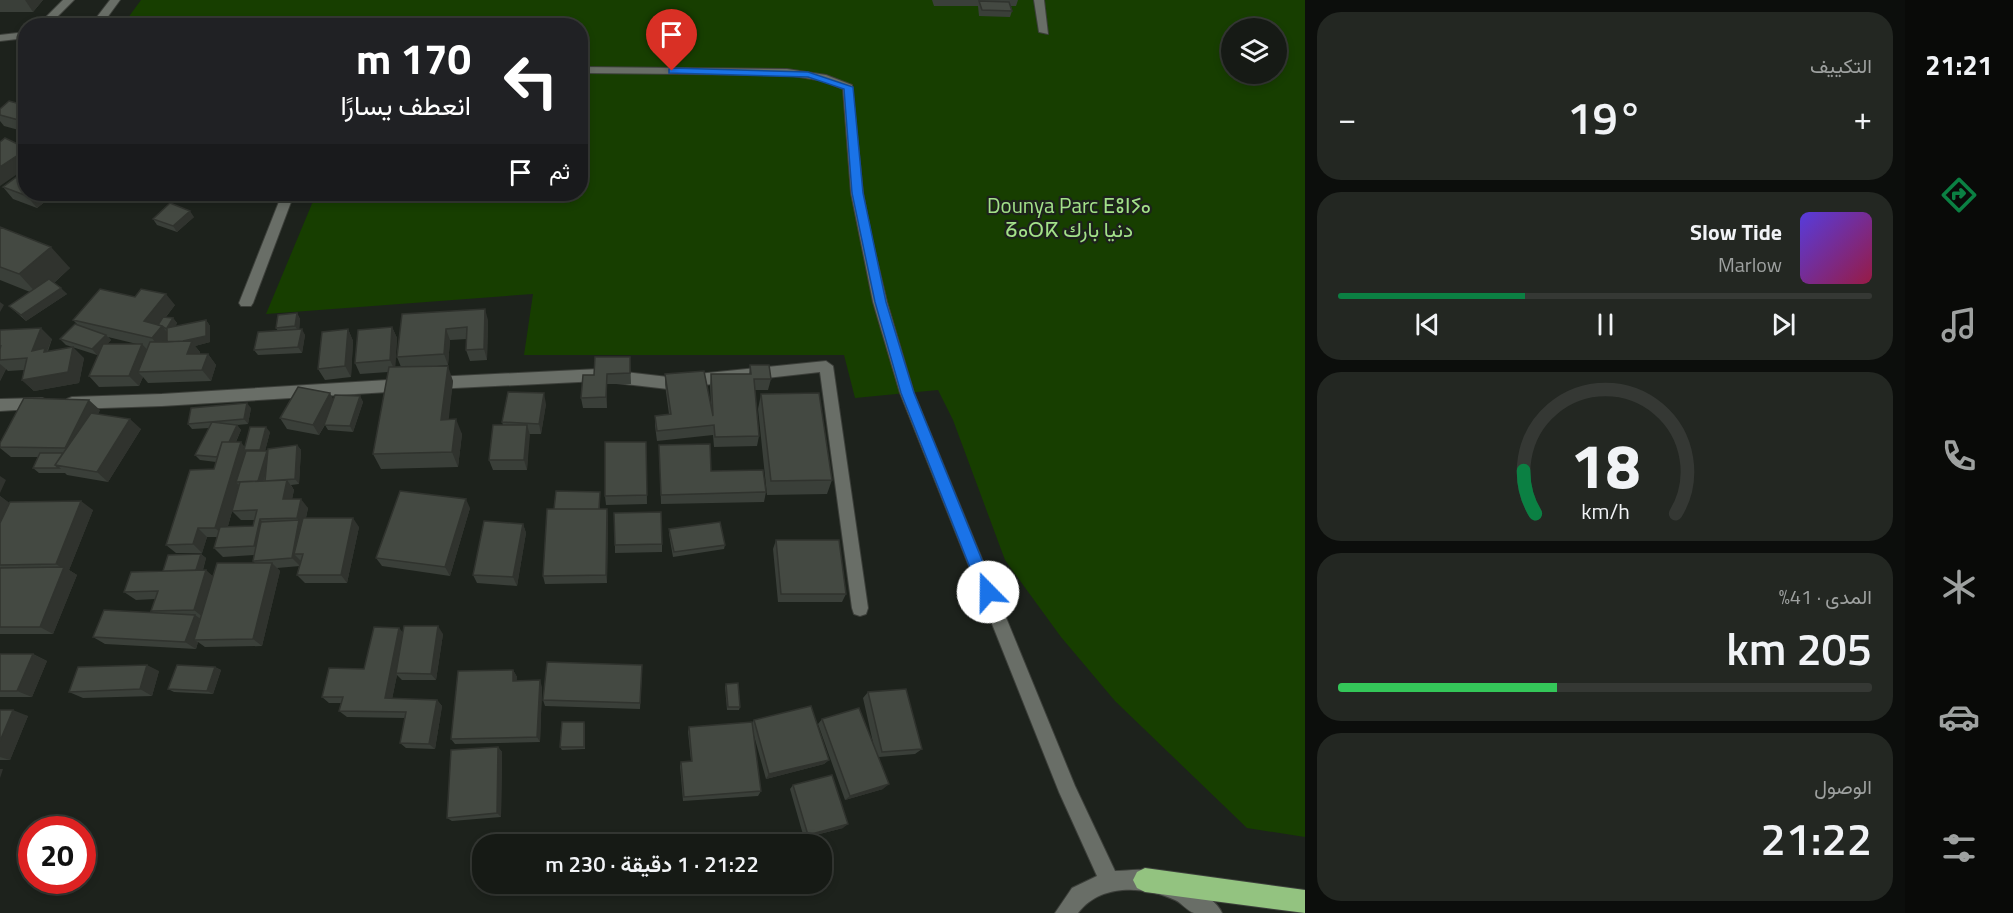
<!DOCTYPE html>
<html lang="ar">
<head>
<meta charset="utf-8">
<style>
	body { margin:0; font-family:"Titillium Web",Vazirmatn,"Noto Sans Tifinagh",sans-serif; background:#232722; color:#f1f3f6; direction:rtl; height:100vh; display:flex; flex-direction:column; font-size:22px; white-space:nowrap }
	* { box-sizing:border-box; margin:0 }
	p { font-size:20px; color:#9ea1a0 }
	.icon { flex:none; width:33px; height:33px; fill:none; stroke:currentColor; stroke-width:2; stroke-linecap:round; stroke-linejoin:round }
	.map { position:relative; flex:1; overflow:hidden; direction:ltr }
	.panel { display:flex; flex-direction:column; gap:12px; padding:12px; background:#0c0e0c; width:600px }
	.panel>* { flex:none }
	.hud { position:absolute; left:18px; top:18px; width:570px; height:183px; border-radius:24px; box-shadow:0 3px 9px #0003,0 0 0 2px #353834; direction:rtl; background:#202124; color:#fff; overflow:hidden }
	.controls { position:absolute; left:1221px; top:18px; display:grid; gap:12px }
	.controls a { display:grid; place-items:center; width:66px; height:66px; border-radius:50%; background:#161a15; box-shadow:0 3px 9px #0003,0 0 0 2px #353834; font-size:30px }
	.speed { position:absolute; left:18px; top:816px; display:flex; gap:12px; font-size:30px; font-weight:700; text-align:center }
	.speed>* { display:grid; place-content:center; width:78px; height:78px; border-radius:50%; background:#161a15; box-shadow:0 3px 9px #0003,0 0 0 2px #353834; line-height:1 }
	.speed .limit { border:9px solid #d22; background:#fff; color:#111 }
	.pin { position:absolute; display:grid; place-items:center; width:51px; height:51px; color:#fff; margin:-62px -26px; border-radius:50% 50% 50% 0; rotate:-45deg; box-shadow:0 0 6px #0007 }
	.pin .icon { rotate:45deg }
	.me { position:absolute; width:66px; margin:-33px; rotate:338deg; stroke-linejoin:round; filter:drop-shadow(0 0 4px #0008) }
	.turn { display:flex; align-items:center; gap:21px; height:126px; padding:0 18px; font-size:27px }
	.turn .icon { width:78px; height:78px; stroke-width:2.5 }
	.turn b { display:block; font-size:42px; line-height:51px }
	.then { display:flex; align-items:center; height:57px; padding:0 18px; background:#0003; gap:12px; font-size:22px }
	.big { font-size:45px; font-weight:600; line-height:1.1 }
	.panel .card { flex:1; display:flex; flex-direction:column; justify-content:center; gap:9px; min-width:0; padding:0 21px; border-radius:24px; background:#232722 }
	.panel .dial { align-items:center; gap:0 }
	.dial svg { height:156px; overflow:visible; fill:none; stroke:#353834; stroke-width:7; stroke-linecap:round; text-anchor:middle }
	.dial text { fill:#f1f3f6; stroke:none }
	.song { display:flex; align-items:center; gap:18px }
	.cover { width:72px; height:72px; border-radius:9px; background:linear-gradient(135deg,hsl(250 70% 55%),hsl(340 70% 35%)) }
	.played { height:6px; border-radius:3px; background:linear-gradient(90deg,#0b8043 35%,#353834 35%) }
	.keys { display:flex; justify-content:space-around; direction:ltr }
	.heat { display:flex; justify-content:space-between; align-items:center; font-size:33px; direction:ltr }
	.charge { height:9px; border-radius:4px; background:linear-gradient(90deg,#34c759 41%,#353834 0) }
	.trip { position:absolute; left:472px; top:834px; width:360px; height:60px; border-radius:24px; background:#161a15; box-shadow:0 3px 9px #0003,0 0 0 2px #353834; font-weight:600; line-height:60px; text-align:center; direction:rtl }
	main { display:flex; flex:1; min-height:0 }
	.dock { display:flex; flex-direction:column; width:108px; justify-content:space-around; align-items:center; background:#090a08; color:#9ea1a0 }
	.dock .icon { width:42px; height:42px }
	.dock .active { color:#0b8043 }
	.dock b { font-size:27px; color:#f1f3f6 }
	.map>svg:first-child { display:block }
	.green { fill:#173e00; fill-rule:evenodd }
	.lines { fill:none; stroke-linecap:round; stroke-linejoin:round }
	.minor-casing { stroke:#3c3f3a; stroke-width:2 }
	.highway-casing { stroke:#3c3f3a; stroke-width:2 }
	.minor { fill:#696e67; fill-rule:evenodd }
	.highway { fill:#93c380; fill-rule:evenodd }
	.wall { fill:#3a3f39; fill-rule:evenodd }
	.shaded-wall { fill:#30332e }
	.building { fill:#444942; stroke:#30332e; stroke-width:1.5 }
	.route { fill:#1a73e8; stroke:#114b97; stroke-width:1.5 }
	.labels { text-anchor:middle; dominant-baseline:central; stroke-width:4.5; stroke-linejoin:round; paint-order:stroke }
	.park-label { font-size:21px; fill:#a3e189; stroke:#1d221c }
</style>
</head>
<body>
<main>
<nav class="dock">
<b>21:21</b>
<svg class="icon active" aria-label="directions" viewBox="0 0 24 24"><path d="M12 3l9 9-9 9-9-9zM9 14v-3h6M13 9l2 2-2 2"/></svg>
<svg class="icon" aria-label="music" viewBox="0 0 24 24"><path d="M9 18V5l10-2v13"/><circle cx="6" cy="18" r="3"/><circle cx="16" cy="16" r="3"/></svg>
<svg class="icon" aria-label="phone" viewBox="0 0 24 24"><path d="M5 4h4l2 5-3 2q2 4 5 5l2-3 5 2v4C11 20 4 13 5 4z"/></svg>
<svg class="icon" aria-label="climate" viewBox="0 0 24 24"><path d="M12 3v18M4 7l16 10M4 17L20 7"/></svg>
<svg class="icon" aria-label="car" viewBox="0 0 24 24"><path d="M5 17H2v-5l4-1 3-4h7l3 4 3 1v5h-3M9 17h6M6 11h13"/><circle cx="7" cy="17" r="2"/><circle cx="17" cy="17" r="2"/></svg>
<svg class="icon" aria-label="filters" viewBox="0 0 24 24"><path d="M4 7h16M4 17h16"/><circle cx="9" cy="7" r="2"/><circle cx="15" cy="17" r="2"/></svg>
</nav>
<section class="panel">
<div class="card"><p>التكييف</p>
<div class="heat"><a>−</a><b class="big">19°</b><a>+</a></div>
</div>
<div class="card">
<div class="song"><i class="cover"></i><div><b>Slow Tide</b><p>Marlow</p></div></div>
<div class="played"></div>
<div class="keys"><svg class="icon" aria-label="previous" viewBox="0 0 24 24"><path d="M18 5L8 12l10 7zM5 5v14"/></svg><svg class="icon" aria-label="pause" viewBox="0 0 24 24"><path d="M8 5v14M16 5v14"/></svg><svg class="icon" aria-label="next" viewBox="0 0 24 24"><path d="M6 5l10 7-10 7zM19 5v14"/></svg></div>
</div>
<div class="card dial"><svg viewBox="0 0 100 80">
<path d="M14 69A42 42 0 1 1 86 69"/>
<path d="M14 69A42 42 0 0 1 8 47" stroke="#0b8043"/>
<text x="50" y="56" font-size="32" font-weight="700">18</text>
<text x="50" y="72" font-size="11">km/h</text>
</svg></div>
<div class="card"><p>المدى · 41%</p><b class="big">205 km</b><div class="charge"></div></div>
<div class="card"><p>الوصول</p><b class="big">21:22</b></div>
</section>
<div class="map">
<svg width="1305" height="913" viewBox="0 0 1305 913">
	<rect width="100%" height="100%" fill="#1d221c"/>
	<path class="green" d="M141,0H1305V837L1247,828L1115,701L1061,637L1005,560L953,420L938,390L855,398L844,355H524L533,294L266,314L316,194H580V26H122ZM1232,28H1276V74H1232Z"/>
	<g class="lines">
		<g class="minor-casing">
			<path id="minor" d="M63,0H74L48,26H37Z
				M110,0H120L101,26H90Z
				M1034,0H1044L1048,34L1039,32Z
				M26,32V38L0,41V35Z
				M580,67L787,69L826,75L852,85L863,193L872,239L887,302L914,393L1075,786L1115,871C1124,871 1134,869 1144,870C1165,872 1214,893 1222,913C1214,913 1202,913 1194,913C1187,911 1182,903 1175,900C1144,886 1101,883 1078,913H1055L1072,888L1097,876L1059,792L900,393L873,302L851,193L843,89L824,81L787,75L580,73Z
				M282,194H294L253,303L251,306H241L239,303Z
				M826,361L833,366L868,608L866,614L860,616L854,614L852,608L820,372L668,389L599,381L434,389L429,387L427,383L429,379L434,377L599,369L668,377Z
				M404,379L409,381L411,385L409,389L404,391L162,406L72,409L67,407L65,403L67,399L72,397L162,394Z
				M42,398L47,400L49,404L47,408L0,411V399Z"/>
		</g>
		<g class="highway-casing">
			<path id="highway" d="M1145,868L1305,890V913L1145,892L1137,888L1133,880L1137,872Z"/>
		</g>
		<use href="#minor" class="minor"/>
		<use href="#highway" class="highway"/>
	</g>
	<path class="wall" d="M0,0H43L33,12H0Z
		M932,0H1018L1016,6H1011L1012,11L1010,17L979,16L978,6H934Z
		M26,104V132L4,126L0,121V109L24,105Z
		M3,187L26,194H55L37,208L13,199Z
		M176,194H200L194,203L179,202L175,196Z
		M194,217L177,232L157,225L153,219Z
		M0,227L70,268L54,283L67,294L26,321L9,306L30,292L0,280Z
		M175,305L166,317L173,318L177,323L175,327L206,320L210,326V342L195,346L200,352V354H208L216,365L211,381L148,383L143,377L139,386L99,387L89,376L100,352L97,355L66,345L60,339L78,325L73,320ZM108,337L137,344H107L111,340Z
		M297,313L300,319L299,330L305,335L302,353L258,355L254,350L278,331L276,328Z
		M402,314L488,320L487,360L470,361L466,350L467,339L450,340L448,365L437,366L453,381L448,419L462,434L458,467L381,469L373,454L388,372L360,374L355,363L392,327L397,338L395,367H401L397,357Z
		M348,329L353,341L351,377L325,380L318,369Z
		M0,330L52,339L48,351L84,358L79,383L34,391L22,380L24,370L8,371L6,369L0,381Z
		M630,357L631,384H607V408H583L581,398L594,375Z
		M750,365L771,379L768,390H755L759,436L757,446L714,447L713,435L657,441L655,426V416L669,414L665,385V374L711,406L710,385L711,374H749Z
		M761,394L832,480L827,494L767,495L758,409Z
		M360,396L363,402L353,432L328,430L325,425L319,435L287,429L280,418L334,399Z
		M546,404L541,434H529L527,470H493L489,460L503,425L502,422Z
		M251,408L248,424L237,425L241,430L236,442L245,447L270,432L265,451L297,445L301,450L299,484L291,485L294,490L292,499L308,508L306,518L359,527L347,583H305L297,575L300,566L277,568L280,571L262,646L205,647L198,642L196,649L105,644L93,637L153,612L151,611L155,599L136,600L124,592L163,571L201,554L206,558L203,570L213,576L255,563L253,561L254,555L223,557L214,548L217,537H207L202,553H176L166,545L214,469L216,462L200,460L195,455L209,428L192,429L188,424ZM235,501L232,511L241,520H254L253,526H228Z
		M100,410L98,414L141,429L108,482L67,475L65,473H39L33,468L38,457H11L0,448V443Z
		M646,442L647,504L606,505L605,496Z
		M659,445L711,471L766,492L764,502L661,504Z
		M600,492V509H607L608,518L607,583L545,584L543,576L554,509Z
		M0,496L9,503L93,510L69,570L77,575L53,634H0Z
		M470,508L450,576L382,566L376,558Z
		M523,524L526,533L517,586L477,583L473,575Z
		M669,529L725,545L724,549L673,557L669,534Z
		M776,540L846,594L842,602H778L773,549Z
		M662,544V552L615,553V545Z
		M399,628L403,633L443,634L436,680H402L397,675L392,699L437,700L442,706L435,749L406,748L400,743L405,718L347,717L339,711L342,703H329L322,697L364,669Z
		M0,654H33L47,661L32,697H0Z
		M215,667L221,670L213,694L174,692L168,689Z
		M513,670L517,677L516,681L542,687L540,742L455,744L451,739Z
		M159,671L152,696L83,698L69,692Z
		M642,672L640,709L545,706L543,700Z
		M726,684L740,707L739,710H727L725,687Z
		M868,692L922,749L915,754L879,757L883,789L845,800L818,724L822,719L874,747L863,698Z
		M0,710L28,716L10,760H0Z
		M754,720L829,760L824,764L766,779L753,732L761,791L758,796L683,801L680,766L681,762L691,761L688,732L689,727L752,723Z
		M584,722L585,725V749L562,750L560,747Z
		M498,747L502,752L501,817L452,821L447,818Z
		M793,785L843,828L804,838L790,789Z"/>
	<path class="shaded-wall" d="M25,0H43L33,12Z
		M26,150V168L0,186V167Z
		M30,194H55L37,208L27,196Z
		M193,194H200L194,203L190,197Z
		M190,211L194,217L177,232L173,226Z
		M51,247L70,268L39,296L19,274Z
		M61,288L67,294L26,321L21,315Z
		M166,294L175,305L153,333L144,321Z
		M0,302L4,305L0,312Z
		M485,309L488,320L487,360L484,349Z
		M297,313L300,319L299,332L295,326Z
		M173,318L177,323L172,334L167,328Z
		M206,320L210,326V342L195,346L200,352L196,365L187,354L171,351Z
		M162,326L171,337L161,350L152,338Z
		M392,327L397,338L395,371L390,360Z
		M41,328L52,339L47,351L56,360L32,351Z
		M302,329L305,335L302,353L298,347Z
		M348,329L353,341L351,377L345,366Z
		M446,329L450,340L448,365L444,354Z
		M106,335L111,340L97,355L92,349Z
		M142,344L152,355L138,372L143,377L139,386L129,376Z
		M73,347L84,358L79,383L34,391L22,380Z
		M208,354L216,365L211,381L202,370Z
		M0,364L6,369L0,381Z
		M448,366L453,381L447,435L441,420Z
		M607,374V408L606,397Z
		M330,393L336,404L319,435L313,425Z
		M544,393L546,404L541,434L539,424Z
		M360,396L363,402L353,432L350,426Z
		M89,400L100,410L77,458L65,448Z
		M247,403L251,408L248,424L244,419Z
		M130,419L141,429L108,482L97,472Z
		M456,419L462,434L458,467L452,452Z
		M237,425L241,430L226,463L221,458Z
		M527,425L530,435L527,470L524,460Z
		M266,427L270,432L264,455L260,450Z
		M241,442L247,450H244L248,455L236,482L239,485L225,537L215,528Z
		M297,445L301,450L299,484L295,479Z
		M267,451L271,456L262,486L258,481Z
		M0,476L6,480L0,493Z
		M287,480L294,490L290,509L283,499Z
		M0,496L11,504L0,527Z
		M301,499L308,508L304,526L294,554L301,561L300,566L292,558L299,521L297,518Z
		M466,499L470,508L450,576L445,567Z
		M81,501L93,510L69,570L77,575L53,634L40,627L63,569L56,564Z
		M607,509L608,518L607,583L606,575Z
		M353,518L359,527L347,583L341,575Z
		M260,519L269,529L262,555L254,546Z
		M523,524L526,533L517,586L513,577Z
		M198,528L207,537L202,553L193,544Z
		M201,554L206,558L201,576L196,572Z
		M272,563L280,571L262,646L253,639Z
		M206,570L216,579L204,618L194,610Z
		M195,615L205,622L194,640L198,642L196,649L185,642Z
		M438,626L443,634L436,680L431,674Z
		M399,628L405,635L396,673L397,675L391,704L385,698Z
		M33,654L47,661L32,697L17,691Z
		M147,665L159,671L152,696L140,689Z
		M215,667L221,670L213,694L207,691Z
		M513,670L517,677L516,687L513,681Z
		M540,680L542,687L540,742L537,737Z
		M437,700L442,706L435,749L429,744Z
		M13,710L28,716L10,760L0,757V741Z
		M498,747L502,752L501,817L497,813Z
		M829,760L824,764L766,779L769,774Z
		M0,769H3L0,778Z
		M889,784L883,789L845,800L850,796Z
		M848,824L843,828L804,838L808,835Z"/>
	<path class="building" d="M979,1L1009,2L1012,11L982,10Z
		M9,101L24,105L26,104V122L0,115V109Z
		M5,138L26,148V150L0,167V142Z
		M26,170V194H30L27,196L3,187Z
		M176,194H193L190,197L175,196Z
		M170,203L190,211L173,226L153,219Z
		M0,227L51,247L19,274L0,267Z
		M49,279L61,288L21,315L9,306Z
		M100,289L135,297L141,289L166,294L144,321L162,326L152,338L73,320Z
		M485,309L484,349L466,350L467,327L446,329L444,354L397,357L402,314Z
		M297,313L295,326L276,328L278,315Z
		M163,317L173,318L167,328L206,320V336L183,341L167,342V329L165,328L162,326L158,325Z
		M75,324L106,335L92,349L60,339Z
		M392,327L390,360L355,363L358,330Z
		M41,328L32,351L45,348L44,352L73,347L68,372L22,380L27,358L0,360V349L1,345L0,348V330Z
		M302,329L298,347L254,350L258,332Z
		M348,329L345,366L318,369L322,332Z
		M192,341L187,354H208L202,370L138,372L150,342Z
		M103,344H142L129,376H89Z
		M595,357H630V373L607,374L606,397L581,398L583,375H594Z
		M750,365H769L771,379H754L759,436L715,437L714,425L657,431L655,416L671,414L665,374L704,371L713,416L711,374H751Z
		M448,366L441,420L456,419L452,452L373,454L389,367Z
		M298,387L330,393L313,425L280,418Z
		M508,392L544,393L539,424L502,422Z
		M819,393L832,480L771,481L761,394Z
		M335,395L360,396L350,426L324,425Z
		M24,398L89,400L65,448L0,447V443Z
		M247,403L244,419L188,424L191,408Z
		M91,413L130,419L97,472L55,465Z
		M212,422L237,425L229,442H222L217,457L195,455Z
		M493,425H527L524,460H489Z
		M250,427H266L260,450H244Z
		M222,442H241L215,528H198L193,544L166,545L190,470L214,469Z
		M605,442H646L647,495L605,496Z
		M710,444L711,471L763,470L766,492L661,495L659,445Z
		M297,445L295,479L265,481L268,449Z
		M246,451H267L258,481L236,482Z
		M40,453H63L55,465L59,468H33Z
		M287,480L283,499H301L297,518L260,519L254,546L214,548L220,527L253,526L257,510L232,511L240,482Z
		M400,491L466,499L445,567L376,558Z
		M556,491L600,492L599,509H554Z
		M81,501L56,564L0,565V523L10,502Z
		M547,509H607L606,575L543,576Z
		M661,512L662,544L615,545L614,513Z
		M303,518H353L341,575H297L303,554H294Z
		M299,520L292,558L253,561L261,522Z
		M484,521L523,524L513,577L473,575Z
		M720,522L725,545L674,552L669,529Z
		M776,540H839L846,594H781Z
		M201,554L196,570L163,571L168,555Z
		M217,563H272L253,639L194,640Z
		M64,567L40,627H0V568Z
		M206,570L194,610L151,611L158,591L124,592L131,572Z
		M104,610L195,615L185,642L93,637Z
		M404,626H438L431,674L396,673Z
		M374,627L399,628L385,698L437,700L429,744L400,743L406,712L339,711L343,697H322L329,668L364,669Z
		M0,654H33L17,691H0Z
		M547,662L642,665L640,703L543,700Z
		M147,665L140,689L69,692L78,667Z
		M177,665L215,667L207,691L168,689Z
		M513,670V681L540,680L537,737L451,739L458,671Z
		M738,683L740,707H728L726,684Z
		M906,689L922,749L882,752L868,692Z
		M811,706L829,760L769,774L754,720Z
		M859,708L889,784L850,796L822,719Z
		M0,710H13L0,741Z
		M562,722H584V747H560Z
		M752,722L761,791L684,797L681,762L692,761L689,727Z
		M498,747L497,813L447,818L451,750Z
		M832,775L848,824L808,835L793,785Z"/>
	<path class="route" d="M672,68L808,72L853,87L863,193L886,302L914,393L995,592L993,598L988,600L982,598L901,393L875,302L852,193L844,89L808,77L669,73V69Z"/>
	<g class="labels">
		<g class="park-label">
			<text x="1069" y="205">Dounya Parc ⴹⵓⵏⵢⴰ<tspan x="1069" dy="24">ⵒⴰⵔⴽ دنيا بارك</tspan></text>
		</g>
	</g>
</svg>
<div class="controls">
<a><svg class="icon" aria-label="layers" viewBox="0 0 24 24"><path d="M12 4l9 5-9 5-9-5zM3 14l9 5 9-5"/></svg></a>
</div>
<div class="speed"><div class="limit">20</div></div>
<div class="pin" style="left:672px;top:71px;background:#d93025"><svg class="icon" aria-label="arrive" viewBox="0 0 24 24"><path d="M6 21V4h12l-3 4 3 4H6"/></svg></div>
<svg class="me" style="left:988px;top:592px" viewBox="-20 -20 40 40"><circle r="19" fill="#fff"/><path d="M0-13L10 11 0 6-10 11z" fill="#1a73e8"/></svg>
<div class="trip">21:22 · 1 دقيقة · 230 m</div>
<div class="hud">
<div class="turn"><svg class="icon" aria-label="left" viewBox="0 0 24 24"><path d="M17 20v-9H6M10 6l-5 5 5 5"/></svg><div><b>170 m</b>انعطف يسارًا</div></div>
<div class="then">ثم<svg class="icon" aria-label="arrive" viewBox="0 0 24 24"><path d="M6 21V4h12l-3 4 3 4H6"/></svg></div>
</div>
</div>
</main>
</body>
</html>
